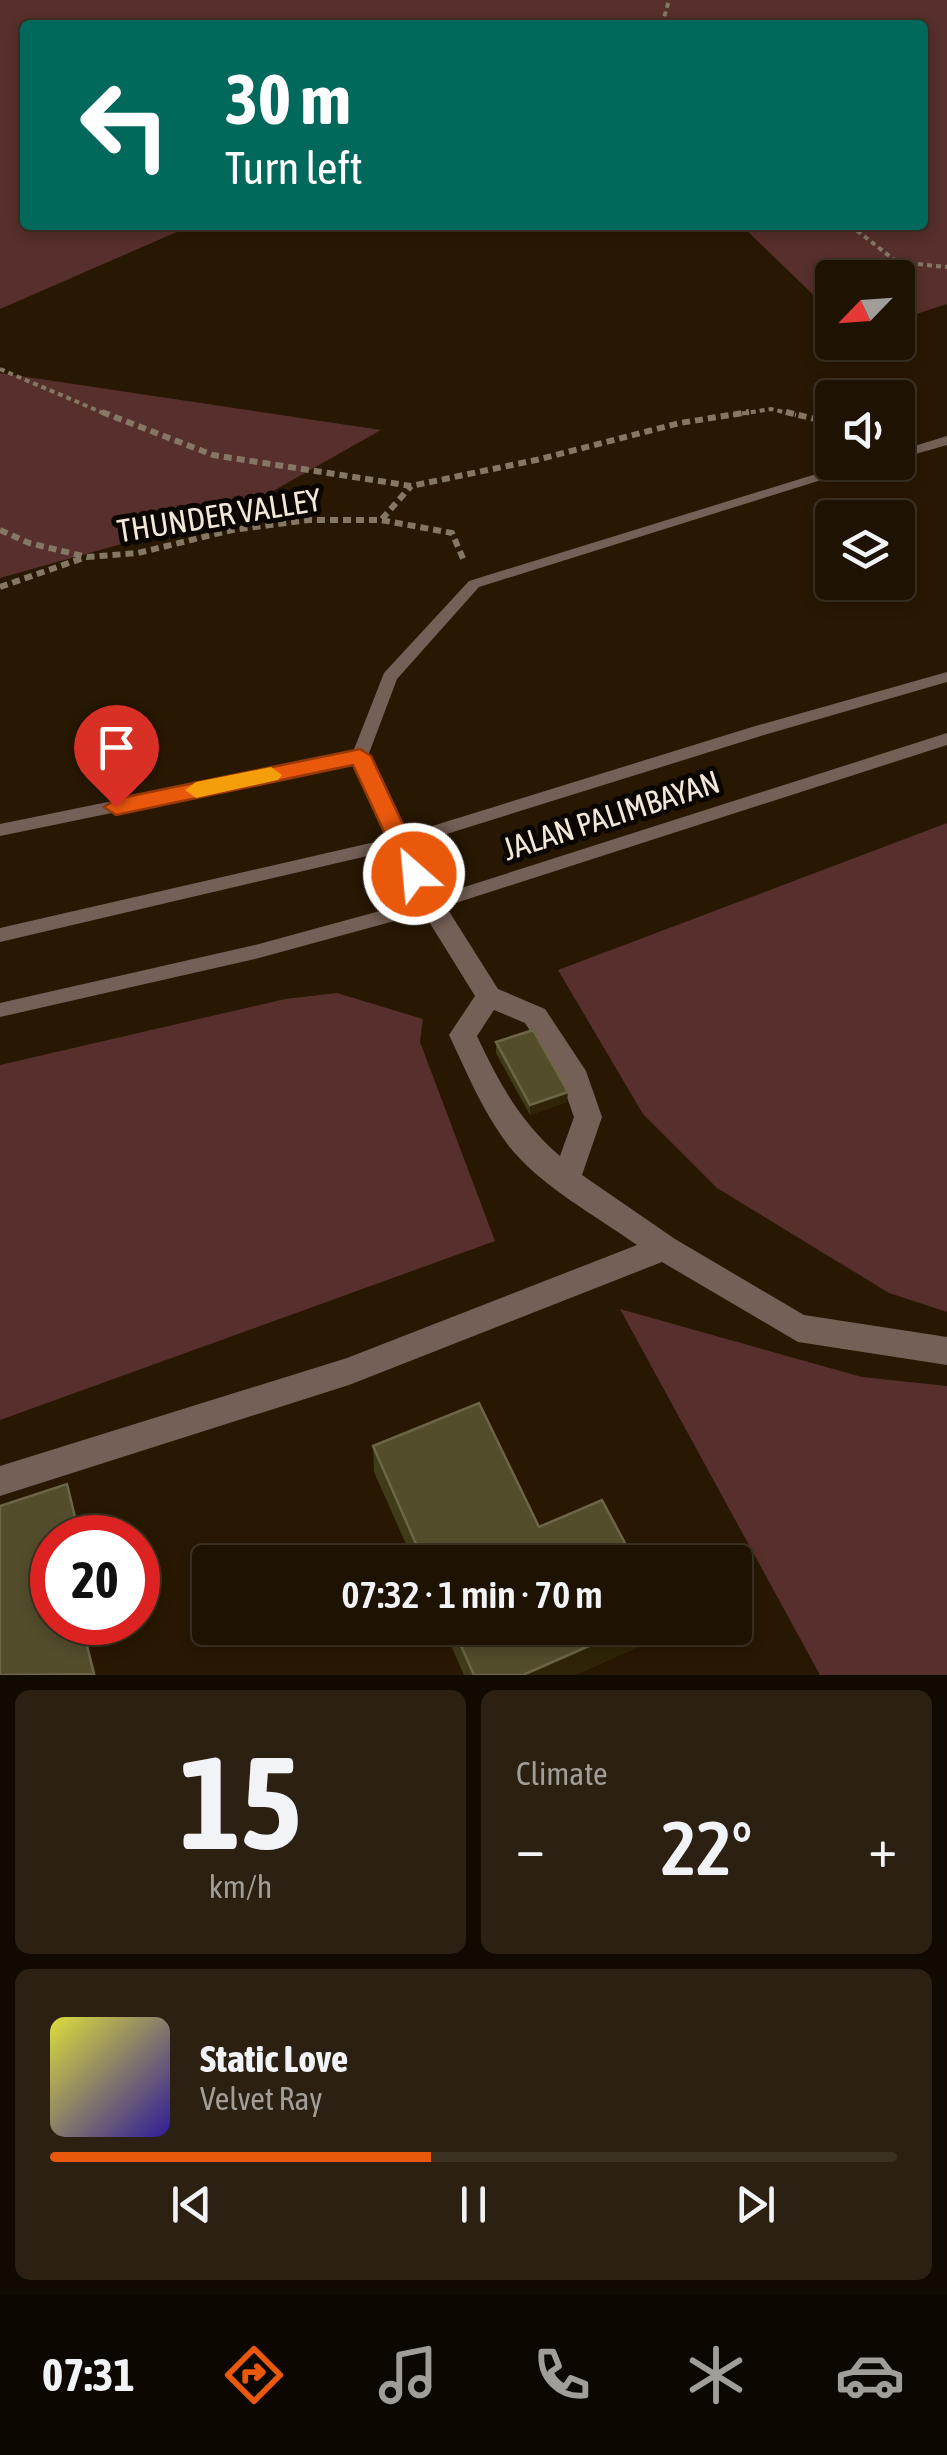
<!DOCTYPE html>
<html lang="en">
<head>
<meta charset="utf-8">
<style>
	body { margin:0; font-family:"Asap Condensed",sans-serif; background:#2b2011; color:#f1f3f6; height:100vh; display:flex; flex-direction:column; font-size:38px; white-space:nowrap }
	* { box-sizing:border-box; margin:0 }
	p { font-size:32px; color:#a19e99 }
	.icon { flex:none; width:55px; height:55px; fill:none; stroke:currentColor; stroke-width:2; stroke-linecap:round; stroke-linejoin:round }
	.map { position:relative; height:1675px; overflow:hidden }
	.side { display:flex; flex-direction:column; gap:15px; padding:15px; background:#100a01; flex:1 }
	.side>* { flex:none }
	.hud { position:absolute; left:20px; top:20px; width:908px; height:210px; border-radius:10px; box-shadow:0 5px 15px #0003,0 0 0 2px #3c3224; background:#00695c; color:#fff; overflow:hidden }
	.needle { width:65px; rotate:245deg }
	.controls { position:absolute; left:815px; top:260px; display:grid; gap:20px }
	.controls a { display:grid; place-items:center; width:100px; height:100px; border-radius:10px; background:#1e1202; box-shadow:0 5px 15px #0003,0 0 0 2px #3c3224; font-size:50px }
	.speed { position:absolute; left:30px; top:1515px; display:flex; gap:20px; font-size:50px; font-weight:700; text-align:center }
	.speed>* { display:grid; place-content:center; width:130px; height:130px; border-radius:50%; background:#1e1202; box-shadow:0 5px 15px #0003,0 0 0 2px #3c3224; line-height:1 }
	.speed .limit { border:15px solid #d22; background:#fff; color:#111 }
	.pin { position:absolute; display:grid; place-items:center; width:85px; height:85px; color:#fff; margin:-102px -42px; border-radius:50% 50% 50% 0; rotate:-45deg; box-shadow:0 0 10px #0007 }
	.pin .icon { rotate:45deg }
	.me { position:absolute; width:110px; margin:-55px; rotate:333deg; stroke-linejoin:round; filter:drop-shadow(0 0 8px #0008) }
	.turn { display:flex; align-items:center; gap:35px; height:210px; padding:0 40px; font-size:45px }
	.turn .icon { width:130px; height:130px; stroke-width:2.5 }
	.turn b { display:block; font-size:70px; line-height:85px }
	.big { font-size:75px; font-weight:600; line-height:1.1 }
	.side .tile { flex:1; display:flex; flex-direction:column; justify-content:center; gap:15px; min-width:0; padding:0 35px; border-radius:15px; background:#2b2011 }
	.side .dial { align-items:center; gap:0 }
	.dial b { font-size:130px; line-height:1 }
	.song { display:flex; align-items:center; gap:30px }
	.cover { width:120px; height:120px; border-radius:15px; background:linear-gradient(135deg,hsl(60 70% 55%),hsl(250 70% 35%)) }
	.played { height:10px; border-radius:5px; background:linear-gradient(90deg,#ea580c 45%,#3c3224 45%) }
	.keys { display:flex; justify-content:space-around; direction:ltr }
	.heat { display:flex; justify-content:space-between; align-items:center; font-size:55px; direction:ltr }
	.side .tiles { flex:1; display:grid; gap:15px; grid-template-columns:1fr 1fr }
	.tile:last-child { grid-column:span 2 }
	.trip { position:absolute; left:192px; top:1545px; width:560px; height:100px; border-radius:10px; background:#1e1202; box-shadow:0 5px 15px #0003,0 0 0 2px #3c3224; font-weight:600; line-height:100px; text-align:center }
	.tab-bar { display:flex; height:160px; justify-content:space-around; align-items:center; background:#0c0701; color:#a19e99 }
	.tab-bar .icon { width:70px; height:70px }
	.tab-bar .selected { color:#ea580c }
	.tab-bar b { font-size:45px; color:#f1f3f6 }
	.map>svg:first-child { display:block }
	.green { fill:#572f2c }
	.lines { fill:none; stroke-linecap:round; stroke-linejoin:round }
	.path-far1 { stroke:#847764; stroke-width:4; stroke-dasharray:5 4; stroke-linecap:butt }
	.path { stroke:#847764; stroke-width:6; stroke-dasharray:8 5; stroke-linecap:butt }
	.lane { fill:#746056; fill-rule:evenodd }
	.street { fill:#746056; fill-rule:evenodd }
	.wall { fill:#403b18 }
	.shaded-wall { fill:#2f2506 }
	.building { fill:#534d2c; stroke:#6c6647; stroke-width:2.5 }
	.route { fill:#ea580c; stroke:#983908; stroke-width:2.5 }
	.slow { fill:#f59e0b }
	.labels { text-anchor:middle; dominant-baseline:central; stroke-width:10; stroke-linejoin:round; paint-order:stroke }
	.street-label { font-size:32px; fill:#f2e7d9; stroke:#0b0501 }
</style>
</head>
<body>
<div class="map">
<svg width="947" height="1675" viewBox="0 0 947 1675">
	<rect width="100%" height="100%" fill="#281802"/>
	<path class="green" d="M0,0H947V304L898,320V278H832V313L741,225H922V25H25V225H193L0,309Z
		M0,373L381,430L236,512L0,578Z
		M947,823V1312L889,1293L717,1188L643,1114L558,970Z
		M337,993L423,1019L420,1042L495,1241L0,1420V1065L285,999Z
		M620,1309L862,1377L947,1386V1675H820Z"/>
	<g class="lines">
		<path class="path-far1" d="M662,25L669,0
			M850,225L897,262L947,267
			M0,369L108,415
			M733,415L771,409L796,415"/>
		<path class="path" d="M102,412L213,455L411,486L536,460L680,423L749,412
			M786,412L832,423
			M382,519L411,486
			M0,530L29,543L87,557L138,553L232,530L309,520H381L452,533L465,563
			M0,587L86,557"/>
		<path class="lane" d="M947,436V445L898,459V451Z
			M855,462H879L479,587L397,679L368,756L403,835L752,727L947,672V682L764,735L408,846L436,896L947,733V745L431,911L259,958L0,1017V1003L259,944L420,900L393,850L0,942V928L388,839L355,763L0,836V824L353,752L384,673L469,581Z"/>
		<path class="street" d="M431,894L440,897L498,989L545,1009L586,1071L602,1117L582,1175L675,1239L804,1315L947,1337V1365L798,1342L662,1262L349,1385L0,1496V1466L347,1358L637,1245C595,1215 540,1186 508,1145C483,1112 467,1073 449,1035L475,996L418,904L422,897ZM494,1010L525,1023L559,1075L574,1117L560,1156C520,1122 499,1083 477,1036Z"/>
	</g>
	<path class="wall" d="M496,1042L567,1102L530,1115L496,1053Z
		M373,1446L539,1527L635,1562H414L374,1472Z
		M443,1628H659L658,1638L575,1675H464Z"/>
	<path class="shaded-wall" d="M568,1092L567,1102L530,1115V1105Z
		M81,1622H83L96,1675H90Z
		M630,1628H659L658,1638L575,1675H523Z"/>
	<path class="building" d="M533,1030L568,1092L530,1105L496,1042Z
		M479,1403L539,1527L602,1500L635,1562H424L373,1446Z
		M67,1484L80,1538H52V1622H81L94,1674L0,1675V1506Z
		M453,1628H630L523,1675H474Z"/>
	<path class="route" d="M360,749L371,756L426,874L422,879H406L353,765L116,815L104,807L116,799Z"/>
	<path class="slow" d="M271,767L282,775L278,780L196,798L185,790L196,782Z"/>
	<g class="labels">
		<g class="street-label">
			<text transform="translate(219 515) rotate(-9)">THUNDER VALLEY</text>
			<text transform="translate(611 815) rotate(-18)">JALAN PALIMBAYAN</text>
		</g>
	</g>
</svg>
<div class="controls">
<a><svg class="needle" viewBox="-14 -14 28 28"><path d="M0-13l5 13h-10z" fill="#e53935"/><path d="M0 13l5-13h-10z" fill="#a19e99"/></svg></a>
<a><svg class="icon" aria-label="sound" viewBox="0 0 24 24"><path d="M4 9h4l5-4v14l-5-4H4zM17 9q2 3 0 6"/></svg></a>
<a><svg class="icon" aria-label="layers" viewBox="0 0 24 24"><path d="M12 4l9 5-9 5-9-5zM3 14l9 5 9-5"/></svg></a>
</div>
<div class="speed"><div class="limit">20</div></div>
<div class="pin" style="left:116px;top:807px;background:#d93025"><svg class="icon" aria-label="arrive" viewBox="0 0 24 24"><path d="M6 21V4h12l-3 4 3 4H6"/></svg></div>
<svg class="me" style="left:414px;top:874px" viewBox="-20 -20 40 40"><circle r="17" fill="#ea580c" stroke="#fff" stroke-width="3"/><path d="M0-11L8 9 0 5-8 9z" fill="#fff"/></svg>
<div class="trip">07:32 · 1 min · 70 m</div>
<div class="hud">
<div class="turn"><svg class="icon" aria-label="left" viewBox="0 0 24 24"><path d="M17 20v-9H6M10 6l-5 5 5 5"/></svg><div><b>30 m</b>Turn left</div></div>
</div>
</div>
<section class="side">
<div class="tiles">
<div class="tile dial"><b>15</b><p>km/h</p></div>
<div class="tile"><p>Climate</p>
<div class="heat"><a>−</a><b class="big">22°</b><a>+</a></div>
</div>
<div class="tile">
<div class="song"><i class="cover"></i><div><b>Static Love</b><p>Velvet Ray</p></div></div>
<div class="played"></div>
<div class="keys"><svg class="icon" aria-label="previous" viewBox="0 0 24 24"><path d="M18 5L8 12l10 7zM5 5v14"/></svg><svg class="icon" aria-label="pause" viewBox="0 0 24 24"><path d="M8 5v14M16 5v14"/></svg><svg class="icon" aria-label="next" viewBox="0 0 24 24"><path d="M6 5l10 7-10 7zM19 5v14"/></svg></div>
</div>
</div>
</section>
<nav class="tab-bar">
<b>07:31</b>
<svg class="icon selected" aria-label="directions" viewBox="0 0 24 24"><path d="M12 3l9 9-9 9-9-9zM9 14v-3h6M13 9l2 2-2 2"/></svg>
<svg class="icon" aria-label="music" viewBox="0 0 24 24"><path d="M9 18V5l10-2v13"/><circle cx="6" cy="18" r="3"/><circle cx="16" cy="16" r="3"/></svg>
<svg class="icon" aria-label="phone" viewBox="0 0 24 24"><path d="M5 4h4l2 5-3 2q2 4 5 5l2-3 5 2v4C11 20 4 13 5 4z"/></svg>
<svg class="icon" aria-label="climate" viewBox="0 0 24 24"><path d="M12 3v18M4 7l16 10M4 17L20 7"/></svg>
<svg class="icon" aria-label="car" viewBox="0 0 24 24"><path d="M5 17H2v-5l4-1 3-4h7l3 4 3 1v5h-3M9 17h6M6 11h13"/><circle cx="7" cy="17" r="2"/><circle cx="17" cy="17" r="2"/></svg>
</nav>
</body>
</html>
